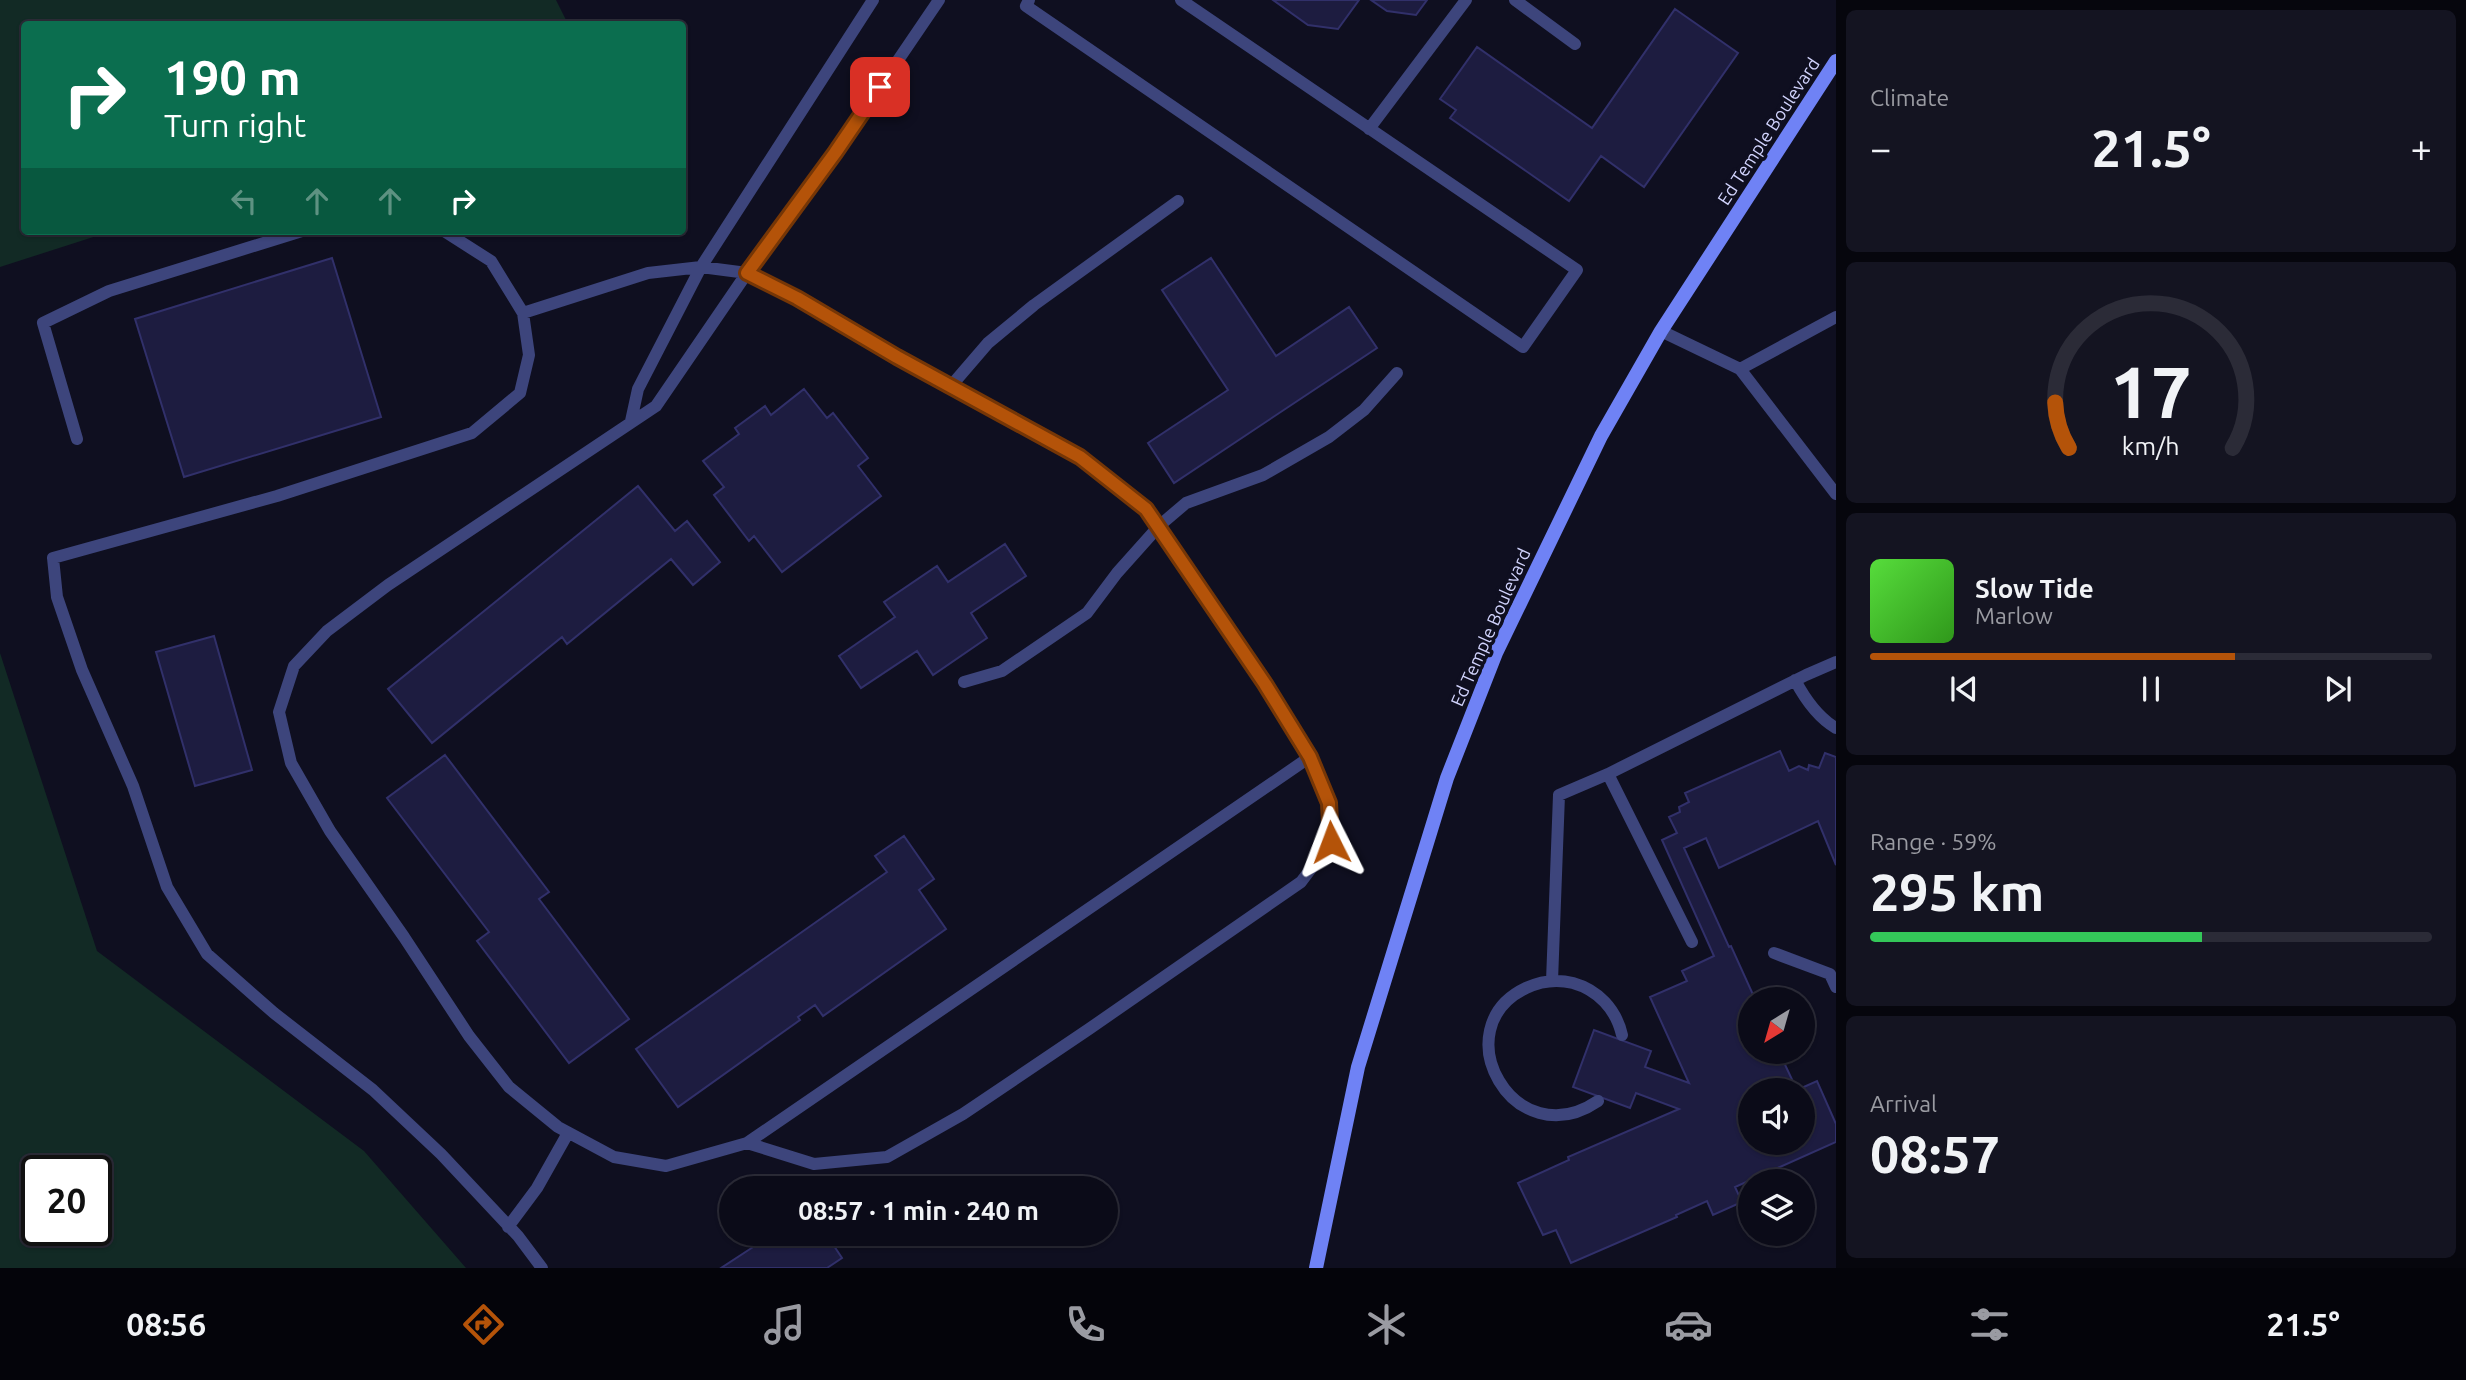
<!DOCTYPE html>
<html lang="en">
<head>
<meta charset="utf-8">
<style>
	body { margin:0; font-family:Ubuntu,sans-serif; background:#141421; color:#f1f3f6; height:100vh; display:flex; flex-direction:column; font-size:26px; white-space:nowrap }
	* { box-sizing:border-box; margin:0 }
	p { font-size:23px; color:#9a9ba2 }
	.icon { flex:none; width:38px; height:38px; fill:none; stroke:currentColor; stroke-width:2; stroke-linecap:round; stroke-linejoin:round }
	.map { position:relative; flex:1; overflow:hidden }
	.sheet { display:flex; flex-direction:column; gap:10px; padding:10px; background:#06060d; width:630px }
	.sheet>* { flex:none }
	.banner { position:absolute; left:21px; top:21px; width:665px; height:214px; border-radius:7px; box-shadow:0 2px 5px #0004,0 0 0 2px #2b2b37; background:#0b6e4f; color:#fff; overflow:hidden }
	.needle { width:46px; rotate:217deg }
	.controls { position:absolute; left:1738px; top:987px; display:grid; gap:14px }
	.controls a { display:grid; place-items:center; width:77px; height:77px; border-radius:50%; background:#0b0b18; box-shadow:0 2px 5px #0004,0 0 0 2px #2b2b37; font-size:35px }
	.speed { position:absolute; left:21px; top:1155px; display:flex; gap:14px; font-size:35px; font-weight:700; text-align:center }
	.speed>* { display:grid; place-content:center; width:91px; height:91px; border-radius:50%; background:#0b0b18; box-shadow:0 2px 5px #0004,0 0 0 2px #2b2b37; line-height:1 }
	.speed .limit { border:4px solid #111; border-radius:10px; background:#fff; color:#111 }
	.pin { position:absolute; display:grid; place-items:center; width:60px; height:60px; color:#fff; margin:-30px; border-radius:14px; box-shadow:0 4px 10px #0006 }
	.me { position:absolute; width:77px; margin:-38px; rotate:357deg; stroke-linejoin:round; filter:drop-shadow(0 0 5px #0008) }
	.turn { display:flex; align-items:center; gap:24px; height:147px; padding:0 28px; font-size:32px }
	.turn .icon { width:91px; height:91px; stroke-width:2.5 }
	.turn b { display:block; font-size:49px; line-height:60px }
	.lanes { display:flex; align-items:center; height:66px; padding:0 28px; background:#0003; justify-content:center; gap:35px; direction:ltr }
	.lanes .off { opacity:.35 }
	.big { font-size:52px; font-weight:600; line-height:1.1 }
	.sheet .tile { flex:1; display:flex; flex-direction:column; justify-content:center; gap:10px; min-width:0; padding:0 24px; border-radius:10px; background:#141421 }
	.sheet .dial { align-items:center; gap:0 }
	.dial svg { height:182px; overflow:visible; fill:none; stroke:#2b2b37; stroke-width:7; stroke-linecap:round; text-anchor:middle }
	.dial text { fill:#f1f3f6; stroke:none }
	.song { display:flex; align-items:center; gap:21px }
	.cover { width:84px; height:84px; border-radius:10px; background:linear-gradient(135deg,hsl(110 70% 55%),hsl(110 70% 35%)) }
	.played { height:7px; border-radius:4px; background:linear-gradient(90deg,#b45309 65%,#2b2b37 65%) }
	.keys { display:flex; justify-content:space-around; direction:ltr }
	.heat { display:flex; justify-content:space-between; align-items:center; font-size:38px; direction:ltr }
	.charge { height:10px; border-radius:5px; background:linear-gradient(90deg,#34c759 59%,#2b2b37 0) }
	.trip { position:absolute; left:719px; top:1176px; width:399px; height:70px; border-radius:35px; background:#0b0b18; box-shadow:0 2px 5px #0004,0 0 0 2px #2b2b37; font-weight:600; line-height:70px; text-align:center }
	.menu { display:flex; height:112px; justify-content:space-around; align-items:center; background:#04040a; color:#9a9ba2 }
	.menu .icon { width:49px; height:49px }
	.menu .selected { color:#b45309 }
	.menu b { font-size:32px; color:#f1f3f6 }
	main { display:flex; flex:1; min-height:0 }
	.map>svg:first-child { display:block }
	.green { fill:#122a25; fill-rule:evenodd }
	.building { fill:#1d1c40; stroke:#31306a; stroke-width:2 }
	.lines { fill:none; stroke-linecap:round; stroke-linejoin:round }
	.service { stroke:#3d457c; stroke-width:12 }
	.secondary { stroke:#6f82f5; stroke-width:14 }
	.route-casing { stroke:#753606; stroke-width:18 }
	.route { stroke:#b45309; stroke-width:12 }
	.labels { text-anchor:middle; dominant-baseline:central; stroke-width:7; stroke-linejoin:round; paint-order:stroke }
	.street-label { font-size:18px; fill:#d1d3fc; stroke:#0f0f20 }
</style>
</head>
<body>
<main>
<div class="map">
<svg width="1836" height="1268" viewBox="0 0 1836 1268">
	<rect width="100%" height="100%" fill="#0f0f20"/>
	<path class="green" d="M0,0H556L568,24H24V231H112L0,267Z
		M0,653L97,951L364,1151L466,1268H0ZM37,1171H96V1230H37Z"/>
	<path class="building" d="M1273,0H1359L1338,29L1308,25Z
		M1371,0H1427L1416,15L1387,11Z
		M1675,9L1738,53L1644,187L1601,156L1569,201L1450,118L1456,110L1440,99L1477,47L1592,128Z
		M332,258L381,417L184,477L135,319Z
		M1211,258L1276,356L1349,307L1377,348L1174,483L1148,443L1228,390L1162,290Z
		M804,389L827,418L833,413L868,458L858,466L881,496L782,572L754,536L749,541L714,495L724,487L703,461L739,434L735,428L765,406L771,415Z
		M638,486L675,531L687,521L720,562L693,585L671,559L567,644L562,637L432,743L388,689Z
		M1005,544L1026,576L971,613L987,638L933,675L917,651L861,688L839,656L895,617L884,602L937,566L948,582Z
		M214,636L252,770L195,786L156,652Z
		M1780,751L1789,771L1799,766L1808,770L1809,765L1819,768L1825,753L1836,757V865L1818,821L1719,868L1706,838L1684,848L1729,947L1731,946L1755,999H1750V1052H1779L1797,1090H1750V1143H1802V1090H1797L1817,1081L1836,1124V1142L1735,1187L1742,1202L1713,1215L1707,1201L1676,1215L1677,1217L1571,1263L1556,1230L1543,1235L1518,1183L1569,1160L1568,1157L1679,1109L1636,1093L1630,1108L1573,1087L1594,1030L1651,1051L1645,1067L1689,1083L1650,997L1687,981L1682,971L1714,956L1662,840L1677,833L1669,817L1680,812L1679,807L1689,802L1685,793Z
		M445,755L549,892L539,899L629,1019L569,1063L477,941L489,932L387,798Z
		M904,836L934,879L919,890L946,929L823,1016L815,1005L798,1017L800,1020L678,1107L636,1049L887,872L875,856Z
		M773,1234H826L842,1258L827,1268H721Z"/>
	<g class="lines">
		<path class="service" d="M1029,0L1026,6L1523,347L1577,270L1181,0
			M1515,0L1575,44
			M1369,129L1466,0
			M444,231L491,261L523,313
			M1661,331L1740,369L1836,494
			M1740,369L1836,317
			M951,386L988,343L1034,305L1178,201
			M631,421L638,389L701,267L873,0
			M77,439L43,323L109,291L302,231
			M1795,680C1805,699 1817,717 1836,728
			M964,682L1002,671L1087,613L1117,573L1159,526L1186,503L1263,475L1329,437L1364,410L1397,373
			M1608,774L1692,942
			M1774,953L1830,974L1836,987
			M1552,981L1559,795L1608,774L1806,675L1836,662
			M1598,1101C1514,1158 1442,1028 1526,988C1541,981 1557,979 1573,983C1598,990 1616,1009 1622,1035
			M747,1143L814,1164L887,1157L963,1114L1089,1029L1301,882L1331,842L1329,803L1310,757
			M508,1227L537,1188L568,1133
			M542,1268L518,1236L441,1154L373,1090L274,1013L207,954L167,887L133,786L82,670L57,597L53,558L277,496L472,433L520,393L529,355L523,313L648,273L701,267L747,273L797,298L897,357L1011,418L1080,457L1146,509L1265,684L1310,757L747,1143L666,1166L614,1157L558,1127L509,1087L469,1036L404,937L330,831L291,763L279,712L294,666L327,631L388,585L656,406L747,273L835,153L939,0"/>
		<path class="secondary" d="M1316,1268L1358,1067L1447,778L1496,653L1601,436L1661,331L1836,61"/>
	</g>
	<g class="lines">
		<g class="route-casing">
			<path id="route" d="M880,87L835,153L747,273L797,298L897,357L1080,457L1146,509L1265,684L1310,757L1329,803L1331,842"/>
		</g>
		<use href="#route" class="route"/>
	</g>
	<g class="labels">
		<g class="street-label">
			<text transform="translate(1768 131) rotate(-57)">Ed Temple Boulevard</text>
			<text transform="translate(1490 627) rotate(-66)">Ed Temple Boulevard</text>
		</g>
	</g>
</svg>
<div class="controls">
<a><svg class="needle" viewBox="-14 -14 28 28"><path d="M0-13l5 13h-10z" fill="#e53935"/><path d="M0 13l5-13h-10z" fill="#9a9ba2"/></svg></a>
<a><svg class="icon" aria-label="sound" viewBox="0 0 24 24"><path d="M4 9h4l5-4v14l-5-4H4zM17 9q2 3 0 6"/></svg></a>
<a><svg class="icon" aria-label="layers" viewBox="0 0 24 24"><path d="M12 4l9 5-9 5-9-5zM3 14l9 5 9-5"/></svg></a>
</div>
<div class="speed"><div class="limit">20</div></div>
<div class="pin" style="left:880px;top:87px;background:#d93025"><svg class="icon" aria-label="arrive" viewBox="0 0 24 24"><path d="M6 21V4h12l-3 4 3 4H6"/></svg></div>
<svg class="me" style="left:1331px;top:842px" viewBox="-20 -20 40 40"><path d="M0-17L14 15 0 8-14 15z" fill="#b45309" stroke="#fff" stroke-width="4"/></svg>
<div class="trip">08:57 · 1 min · 240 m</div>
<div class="banner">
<div class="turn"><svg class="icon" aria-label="right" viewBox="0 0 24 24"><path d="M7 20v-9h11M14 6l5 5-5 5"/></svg><div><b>190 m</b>Turn right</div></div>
<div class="lanes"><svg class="icon off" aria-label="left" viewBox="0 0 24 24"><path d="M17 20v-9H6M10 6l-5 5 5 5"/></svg><svg class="icon off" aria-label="ahead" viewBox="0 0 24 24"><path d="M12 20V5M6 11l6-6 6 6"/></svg><svg class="icon off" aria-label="ahead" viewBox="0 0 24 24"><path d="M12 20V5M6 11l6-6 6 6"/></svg><svg class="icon" aria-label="right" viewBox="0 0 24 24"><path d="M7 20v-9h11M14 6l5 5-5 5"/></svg></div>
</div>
</div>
<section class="sheet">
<div class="tile"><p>Climate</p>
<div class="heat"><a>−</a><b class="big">21.5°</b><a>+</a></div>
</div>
<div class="tile dial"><svg viewBox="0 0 100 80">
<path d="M14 69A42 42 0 1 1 86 69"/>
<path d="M14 69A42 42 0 0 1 8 49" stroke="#b45309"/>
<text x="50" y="56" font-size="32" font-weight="700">17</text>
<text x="50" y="72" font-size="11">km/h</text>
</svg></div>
<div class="tile">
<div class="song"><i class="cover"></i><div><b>Slow Tide</b><p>Marlow</p></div></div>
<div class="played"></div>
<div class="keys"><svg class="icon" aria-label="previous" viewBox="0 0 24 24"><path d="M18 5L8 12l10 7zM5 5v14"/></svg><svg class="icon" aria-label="pause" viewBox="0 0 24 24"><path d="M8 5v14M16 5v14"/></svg><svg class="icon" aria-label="next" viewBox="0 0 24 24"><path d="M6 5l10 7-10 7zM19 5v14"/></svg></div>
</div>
<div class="tile"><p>Range · 59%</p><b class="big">295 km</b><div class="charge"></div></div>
<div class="tile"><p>Arrival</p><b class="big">08:57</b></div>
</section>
</main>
<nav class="menu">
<b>08:56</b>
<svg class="icon selected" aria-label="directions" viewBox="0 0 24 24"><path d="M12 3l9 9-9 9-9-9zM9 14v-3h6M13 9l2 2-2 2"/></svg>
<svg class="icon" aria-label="music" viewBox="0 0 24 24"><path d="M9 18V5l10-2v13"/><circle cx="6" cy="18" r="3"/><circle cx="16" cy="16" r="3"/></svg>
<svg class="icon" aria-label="phone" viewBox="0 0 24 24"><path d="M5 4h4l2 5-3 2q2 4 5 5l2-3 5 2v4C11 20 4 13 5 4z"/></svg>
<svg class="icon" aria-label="climate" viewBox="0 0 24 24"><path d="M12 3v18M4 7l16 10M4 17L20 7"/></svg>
<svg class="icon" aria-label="car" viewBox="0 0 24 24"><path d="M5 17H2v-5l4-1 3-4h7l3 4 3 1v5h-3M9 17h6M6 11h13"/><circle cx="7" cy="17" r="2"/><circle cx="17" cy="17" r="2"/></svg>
<svg class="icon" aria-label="filters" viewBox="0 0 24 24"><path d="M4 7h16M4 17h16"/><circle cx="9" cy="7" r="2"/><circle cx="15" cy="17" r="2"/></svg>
<b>21.5°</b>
</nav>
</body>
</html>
